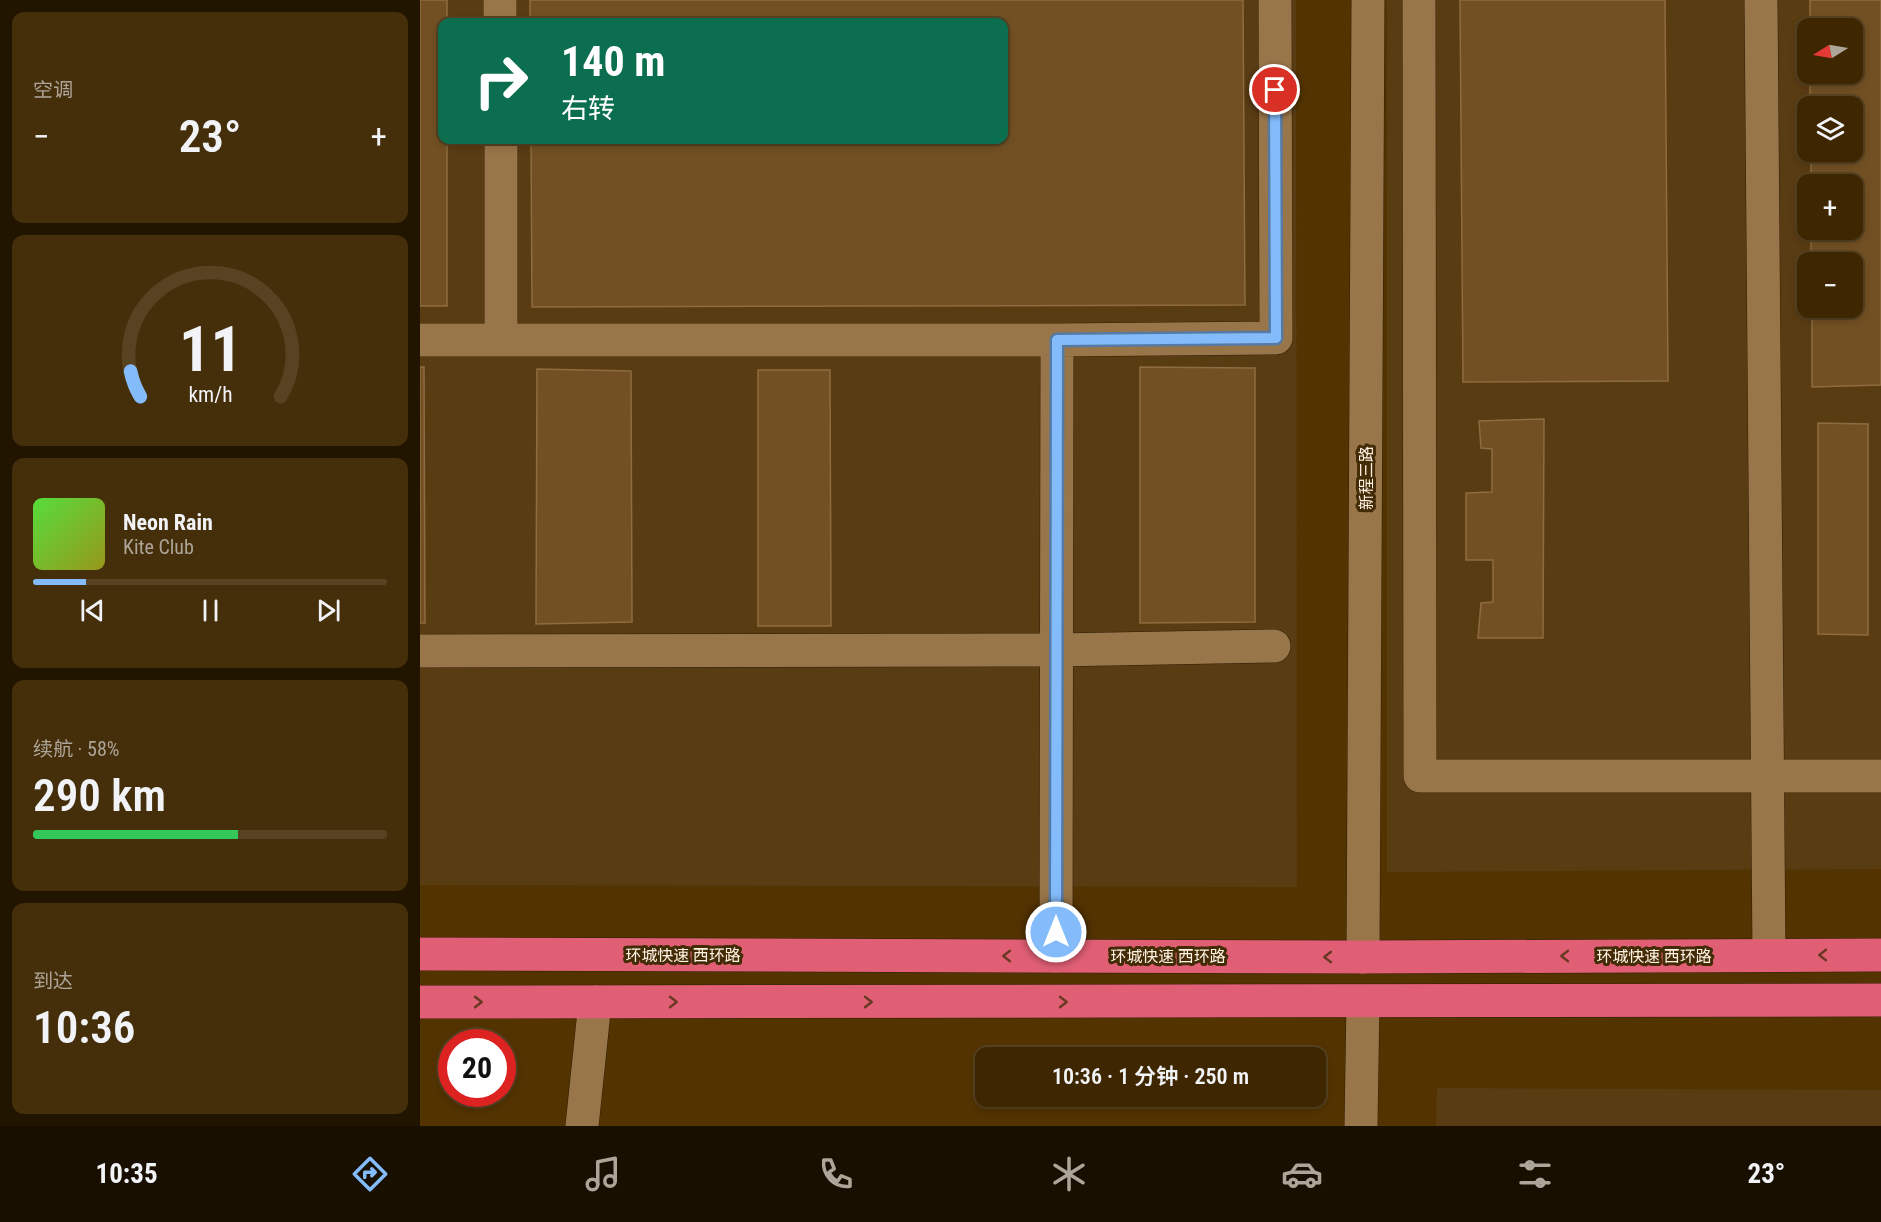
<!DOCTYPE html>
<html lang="zh">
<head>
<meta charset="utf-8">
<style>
	body { margin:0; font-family:"Roboto Condensed","Noto Sans SC",sans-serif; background:#452e0a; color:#f1f3f6; height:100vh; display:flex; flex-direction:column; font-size:22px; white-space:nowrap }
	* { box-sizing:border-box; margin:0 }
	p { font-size:20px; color:#ada599 }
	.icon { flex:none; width:33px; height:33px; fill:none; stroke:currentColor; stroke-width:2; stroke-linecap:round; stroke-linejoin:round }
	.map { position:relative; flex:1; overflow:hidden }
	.drawer { display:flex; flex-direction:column; gap:12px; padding:12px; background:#221500; width:420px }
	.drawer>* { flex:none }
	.top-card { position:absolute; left:18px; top:18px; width:570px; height:126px; border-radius:12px; box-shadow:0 3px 9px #0003,0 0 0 2px #574322; background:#0b6e4f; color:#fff; overflow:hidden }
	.needle { width:39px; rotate:259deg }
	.fabs { position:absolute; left:1377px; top:18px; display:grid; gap:12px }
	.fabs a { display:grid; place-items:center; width:66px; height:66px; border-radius:12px; background:#3e2600; box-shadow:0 3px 9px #0003,0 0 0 2px #574322; font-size:30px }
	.speed { position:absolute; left:18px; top:1029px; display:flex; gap:12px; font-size:30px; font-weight:700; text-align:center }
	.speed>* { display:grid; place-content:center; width:78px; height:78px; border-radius:50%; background:#3e2600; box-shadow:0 3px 9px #0003,0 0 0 2px #574322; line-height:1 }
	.speed .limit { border:9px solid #d22; background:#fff; color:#111 }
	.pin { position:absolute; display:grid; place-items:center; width:51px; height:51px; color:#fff; margin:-26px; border:3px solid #fff; border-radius:50%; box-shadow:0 2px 6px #0007 }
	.me { position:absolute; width:66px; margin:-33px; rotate:0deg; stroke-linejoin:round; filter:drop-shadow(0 0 4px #0008) }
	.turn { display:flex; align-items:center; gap:21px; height:126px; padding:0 24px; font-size:27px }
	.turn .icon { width:78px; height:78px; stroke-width:2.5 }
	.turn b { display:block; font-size:42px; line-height:51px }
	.big { font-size:45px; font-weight:600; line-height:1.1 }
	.drawer .card { flex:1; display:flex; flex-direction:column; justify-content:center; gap:9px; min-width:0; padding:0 21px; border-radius:12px; background:#452e0a }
	.drawer .dial { align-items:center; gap:0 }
	.dial svg { height:156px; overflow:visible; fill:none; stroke:#574322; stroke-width:7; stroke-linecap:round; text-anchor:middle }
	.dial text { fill:#f1f3f6; stroke:none }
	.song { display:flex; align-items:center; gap:18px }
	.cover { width:72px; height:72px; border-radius:9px; background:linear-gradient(135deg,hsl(110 70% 55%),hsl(60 70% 35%)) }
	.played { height:6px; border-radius:3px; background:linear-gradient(90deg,#84bcfb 15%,#574322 15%) }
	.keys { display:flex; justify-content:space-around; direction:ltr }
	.heat { display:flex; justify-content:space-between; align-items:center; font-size:33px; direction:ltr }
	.charge { height:9px; border-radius:4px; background:linear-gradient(90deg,#34c759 58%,#574322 0) }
	.trip { position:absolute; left:555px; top:1047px; width:351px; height:60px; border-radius:12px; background:#3e2600; box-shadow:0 3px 9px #0003,0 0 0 2px #574322; font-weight:600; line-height:60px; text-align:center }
	.menu { display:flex; height:96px; justify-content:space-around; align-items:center; background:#190f00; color:#ada599 }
	.menu .icon { width:42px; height:42px }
	.menu .active { color:#84bcfb }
	.menu b { font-size:27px; color:#f1f3f6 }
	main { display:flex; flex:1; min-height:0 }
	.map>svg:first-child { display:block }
	.built { fill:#5a3c13; fill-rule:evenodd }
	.building { fill:#725023; stroke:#8f6c3f; stroke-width:1.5 }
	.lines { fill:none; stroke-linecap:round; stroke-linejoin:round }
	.minor-casing { stroke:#2f1e06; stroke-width:34 }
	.highway-casing { stroke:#2f1e06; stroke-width:34 }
	.minor { stroke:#997649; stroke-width:33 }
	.highway { stroke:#e15f75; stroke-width:33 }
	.oneway { stroke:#6a3822 }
	.route-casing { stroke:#567aa3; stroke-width:15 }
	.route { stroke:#84bcfb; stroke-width:10 }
	.labels { text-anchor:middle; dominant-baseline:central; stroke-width:6; stroke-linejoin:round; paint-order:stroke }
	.street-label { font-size:16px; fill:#fff3e4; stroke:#432b06 }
</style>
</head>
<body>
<main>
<section class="drawer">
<div class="card"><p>空调</p>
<div class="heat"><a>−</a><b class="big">23°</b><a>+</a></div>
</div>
<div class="card dial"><svg viewBox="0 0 100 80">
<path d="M14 69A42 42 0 1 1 86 69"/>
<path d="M14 69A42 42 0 0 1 9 56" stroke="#84bcfb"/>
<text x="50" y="56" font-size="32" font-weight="700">11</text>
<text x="50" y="72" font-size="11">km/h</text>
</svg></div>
<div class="card">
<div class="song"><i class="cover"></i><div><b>Neon Rain</b><p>Kite Club</p></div></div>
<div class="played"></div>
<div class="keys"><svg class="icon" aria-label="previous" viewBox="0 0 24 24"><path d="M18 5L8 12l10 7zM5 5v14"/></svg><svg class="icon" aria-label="pause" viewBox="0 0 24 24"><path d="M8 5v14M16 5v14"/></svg><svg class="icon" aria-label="next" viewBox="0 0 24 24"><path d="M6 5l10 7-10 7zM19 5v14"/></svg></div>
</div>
<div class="card"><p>续航 · 58%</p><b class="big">290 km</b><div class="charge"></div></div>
<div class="card"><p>到达</p><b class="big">10:36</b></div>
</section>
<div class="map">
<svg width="1461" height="1126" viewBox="0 0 1461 1126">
	<rect width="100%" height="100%" fill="#533300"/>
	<path class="built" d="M0,0H876L877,887L0,885ZM22,22H584V140H22Z
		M967,0H1461V869L967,872ZM1388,28H1432V74H1388ZM1388,106H1432V152H1388ZM1388,184H1432V230H1388ZM1388,262H1432V308H1388Z
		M1017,1088L1461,1090V1126H1016Z"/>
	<path class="building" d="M0,0H27V22H22V140H27V306H0Z
		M110,0H823L825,305L112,307L111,140H584V22H110Z
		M1040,0H1245L1248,381L1043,382Z
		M1390,0H1461V385L1392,387V308H1432V262H1391V230H1432V184H1391V152H1432V106H1390V74H1432V28H1390Z
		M0,367H4L5,623H0Z
		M720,367L835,368V622L720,623Z
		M117,369L211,371L212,622L116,624Z
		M338,370H410L411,626H338Z
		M1124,419L1123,638H1058L1061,603L1073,602V560H1046V493L1072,492V449L1061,448L1059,421Z
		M1398,423L1448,424V635L1398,634Z"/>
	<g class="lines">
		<g class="minor-casing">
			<path id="minor" d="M80,0V22
				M999,0L1000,776H1461
				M1341,0L1349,955
				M81,140V340
				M0,340H637L856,338L855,0
				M0,651L636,650L854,646
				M636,956L637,340
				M943,957L948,0
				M162,1126L175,1002
				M941,1126L943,1002"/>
		</g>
		<g class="highway-casing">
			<path id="highway" d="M0,954L943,957L1461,955
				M0,1002L1461,1000"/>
		</g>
		<use href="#minor" class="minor"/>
		<use href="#highway" class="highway"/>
	</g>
	<defs><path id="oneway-chevron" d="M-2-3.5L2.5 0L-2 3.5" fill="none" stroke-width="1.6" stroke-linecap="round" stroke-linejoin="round" transform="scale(1.5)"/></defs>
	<g class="oneway">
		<use href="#oneway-chevron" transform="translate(1403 955) rotate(180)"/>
		<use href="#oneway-chevron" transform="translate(587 956) rotate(-180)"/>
		<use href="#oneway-chevron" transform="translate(1145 956) rotate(180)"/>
		<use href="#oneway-chevron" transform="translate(908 957) rotate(-180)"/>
		<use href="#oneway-chevron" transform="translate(58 1002)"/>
		<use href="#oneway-chevron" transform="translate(253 1002)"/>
		<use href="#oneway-chevron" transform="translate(448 1002)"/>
		<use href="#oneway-chevron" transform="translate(643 1002)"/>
	</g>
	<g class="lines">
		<g class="route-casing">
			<path id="route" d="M636,932L637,340L856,338L855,90"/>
		</g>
		<use href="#route" class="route"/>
	</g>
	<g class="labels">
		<g class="street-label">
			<text transform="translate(946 478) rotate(-90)">新程三路</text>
			<text x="263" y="955">环城快速 西环路</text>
			<text x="748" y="956">环城快速 西环路</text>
			<text x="1234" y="956">环城快速 西环路</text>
		</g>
	</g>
</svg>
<div class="fabs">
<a><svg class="needle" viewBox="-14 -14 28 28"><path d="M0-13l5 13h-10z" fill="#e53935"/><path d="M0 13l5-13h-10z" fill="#ada599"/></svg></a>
<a><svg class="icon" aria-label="layers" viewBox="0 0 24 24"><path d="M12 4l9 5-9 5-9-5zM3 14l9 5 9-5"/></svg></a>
<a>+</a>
<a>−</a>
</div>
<div class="speed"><div class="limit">20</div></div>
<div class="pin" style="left:855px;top:90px;background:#d93025"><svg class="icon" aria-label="arrive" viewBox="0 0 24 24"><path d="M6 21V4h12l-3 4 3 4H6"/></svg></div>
<svg class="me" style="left:636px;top:932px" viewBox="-20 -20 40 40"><circle r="17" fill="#84bcfb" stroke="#fff" stroke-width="3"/><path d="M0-11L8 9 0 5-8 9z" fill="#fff"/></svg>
<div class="trip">10:36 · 1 分钟 · 250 m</div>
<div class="top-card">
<div class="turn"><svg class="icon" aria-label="right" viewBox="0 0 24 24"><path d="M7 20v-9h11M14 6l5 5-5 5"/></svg><div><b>140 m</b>右转</div></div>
</div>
</div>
</main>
<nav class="menu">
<b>10:35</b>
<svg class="icon active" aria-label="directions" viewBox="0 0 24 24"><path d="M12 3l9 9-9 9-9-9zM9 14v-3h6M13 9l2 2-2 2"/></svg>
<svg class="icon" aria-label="music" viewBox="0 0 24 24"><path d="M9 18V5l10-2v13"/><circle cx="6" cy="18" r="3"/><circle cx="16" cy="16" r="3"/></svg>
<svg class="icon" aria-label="phone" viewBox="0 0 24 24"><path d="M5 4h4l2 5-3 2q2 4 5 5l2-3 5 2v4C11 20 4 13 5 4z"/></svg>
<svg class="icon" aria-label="climate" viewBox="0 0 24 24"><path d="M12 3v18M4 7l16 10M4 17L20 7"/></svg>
<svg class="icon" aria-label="car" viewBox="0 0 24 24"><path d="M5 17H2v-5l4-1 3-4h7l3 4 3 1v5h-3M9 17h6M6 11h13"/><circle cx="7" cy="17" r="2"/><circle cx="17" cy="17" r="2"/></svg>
<svg class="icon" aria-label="filters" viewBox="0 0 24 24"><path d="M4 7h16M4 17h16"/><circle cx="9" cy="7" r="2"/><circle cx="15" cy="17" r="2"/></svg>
<b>23°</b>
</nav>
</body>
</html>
